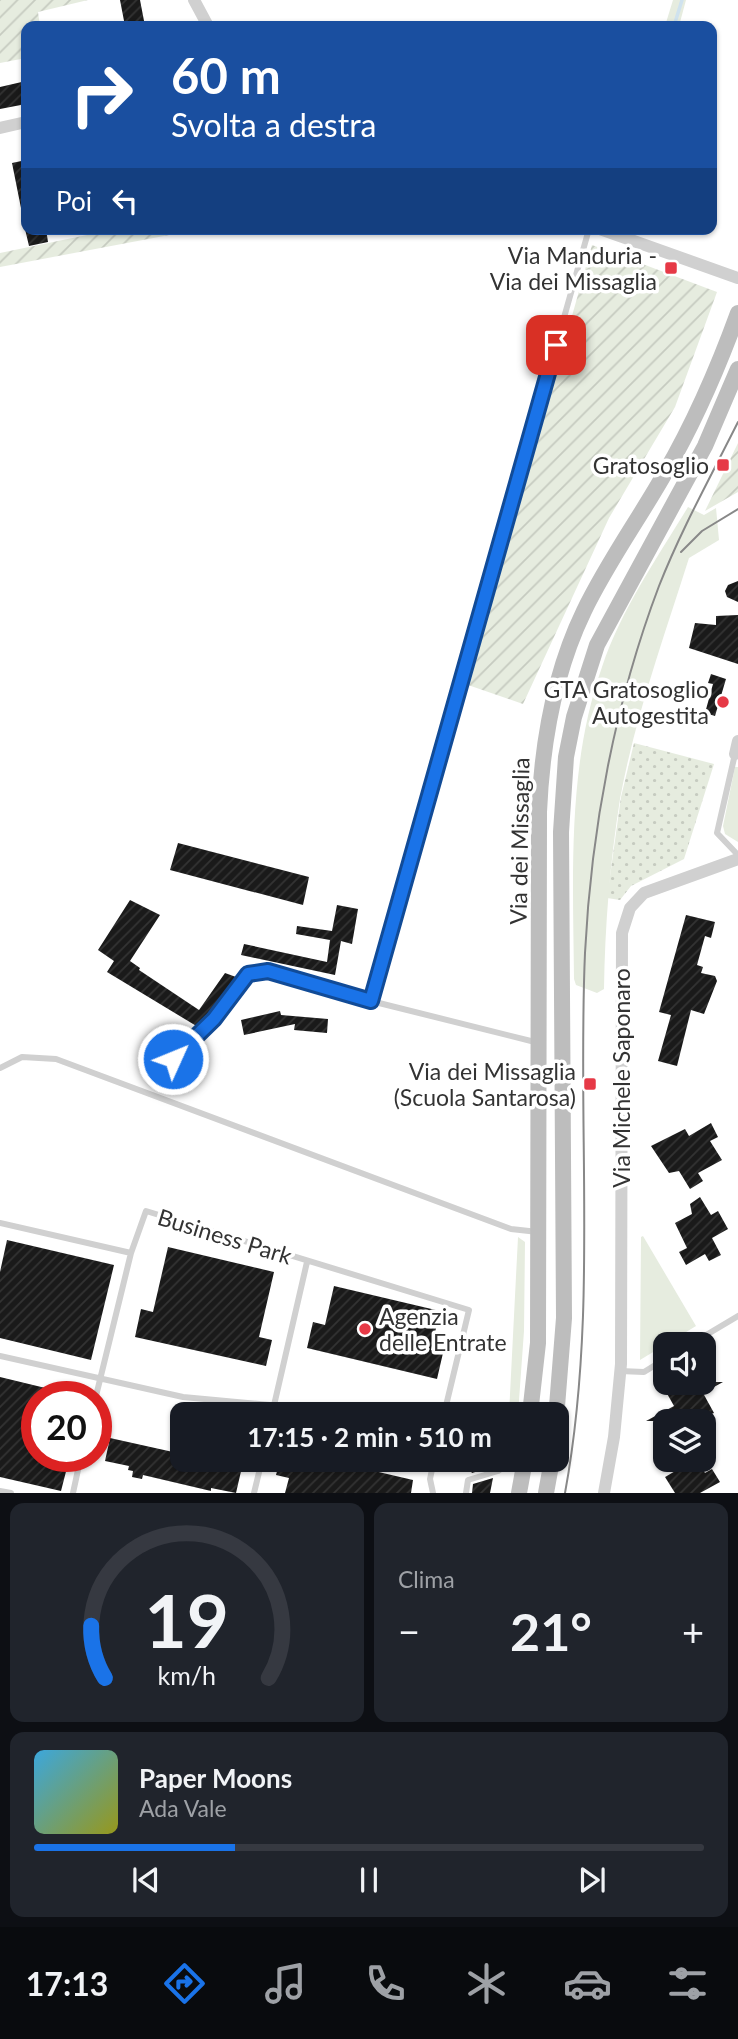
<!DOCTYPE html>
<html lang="it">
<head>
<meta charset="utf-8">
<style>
	body { margin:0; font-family:Lato,sans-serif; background:#20242c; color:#f1f3f6; height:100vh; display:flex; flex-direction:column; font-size:26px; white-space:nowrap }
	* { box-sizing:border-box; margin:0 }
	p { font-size:23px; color:#9ea1a6 }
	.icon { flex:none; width:38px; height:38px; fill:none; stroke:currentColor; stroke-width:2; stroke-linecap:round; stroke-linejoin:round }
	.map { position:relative; height:1493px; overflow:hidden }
	.drawer { display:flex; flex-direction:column; gap:10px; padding:10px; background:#0d0f14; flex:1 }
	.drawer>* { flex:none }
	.banner { position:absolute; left:21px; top:21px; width:696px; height:214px; border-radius:14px; box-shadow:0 2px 5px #0004; background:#1a4fa0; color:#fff; overflow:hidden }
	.fabs { position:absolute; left:653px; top:1332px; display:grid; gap:14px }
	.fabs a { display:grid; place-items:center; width:63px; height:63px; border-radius:14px; background:#171b24; box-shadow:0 2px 5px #0004; font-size:35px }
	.speed { position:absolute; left:21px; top:1381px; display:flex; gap:14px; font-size:35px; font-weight:700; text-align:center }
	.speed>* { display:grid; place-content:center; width:91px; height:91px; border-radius:50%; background:#171b24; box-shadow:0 2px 5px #0004; line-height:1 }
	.speed .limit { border:10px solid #d22; background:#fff; color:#111 }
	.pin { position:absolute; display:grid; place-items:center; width:60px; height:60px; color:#fff; margin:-30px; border-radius:14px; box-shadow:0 4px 10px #0006 }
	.me { position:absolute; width:77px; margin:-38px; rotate:46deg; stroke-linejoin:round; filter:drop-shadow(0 0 5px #0008) }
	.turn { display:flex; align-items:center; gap:24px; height:147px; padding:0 35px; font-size:32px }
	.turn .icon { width:91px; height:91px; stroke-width:2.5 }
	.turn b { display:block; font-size:49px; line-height:60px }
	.then { display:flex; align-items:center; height:66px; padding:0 35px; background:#0003; gap:14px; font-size:26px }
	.big { font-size:52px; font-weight:700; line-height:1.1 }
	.drawer .tile { flex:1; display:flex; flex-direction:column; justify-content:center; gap:10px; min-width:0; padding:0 24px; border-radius:14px; background:#20242c }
	.drawer .dial { align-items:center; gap:0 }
	.dial svg { height:182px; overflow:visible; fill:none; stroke:#363941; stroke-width:7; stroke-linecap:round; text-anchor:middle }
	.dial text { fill:#f1f3f6; stroke:none }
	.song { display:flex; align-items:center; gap:21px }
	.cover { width:84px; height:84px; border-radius:10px; background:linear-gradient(135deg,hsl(200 70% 55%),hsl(60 70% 35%)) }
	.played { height:7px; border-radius:4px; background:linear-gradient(90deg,#1a73e8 30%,#363941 30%) }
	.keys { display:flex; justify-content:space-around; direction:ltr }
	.heat { display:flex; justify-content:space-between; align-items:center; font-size:38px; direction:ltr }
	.drawer .tiles { flex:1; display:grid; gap:10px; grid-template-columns:1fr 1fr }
	.tile:last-child { grid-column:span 2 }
	.trip { position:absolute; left:170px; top:1402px; width:399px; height:70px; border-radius:14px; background:#171b24; box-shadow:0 2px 5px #0004; font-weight:700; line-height:70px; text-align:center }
	.tabs { display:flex; height:112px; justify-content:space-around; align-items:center; background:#090b0e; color:#9ea1a6 }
	.tabs .icon { width:49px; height:49px }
	.tabs .on { color:#1a73e8 }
	.tabs b { font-size:32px; color:#f1f3f6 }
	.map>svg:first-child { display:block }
	.grass { fill:#e6ecdf }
	.park { fill:url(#park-dots) }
	.garden { fill:url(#garden-furrows) }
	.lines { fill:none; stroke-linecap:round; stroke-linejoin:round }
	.stream { stroke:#cfe2ee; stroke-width:3.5 }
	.building { fill:url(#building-hatch) }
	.lane { stroke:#d0d0d0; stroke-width:6 }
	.street { stroke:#d0d0d0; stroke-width:12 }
	.secondary { stroke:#bdbdbd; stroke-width:16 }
	.tram { stroke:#888; stroke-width:2 }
	.route-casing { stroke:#114b97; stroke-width:18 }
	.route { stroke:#1a73e8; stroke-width:12 }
	.poi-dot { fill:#e63946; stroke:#fff; stroke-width:2.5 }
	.labels { text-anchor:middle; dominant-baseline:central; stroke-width:7; stroke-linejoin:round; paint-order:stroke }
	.poi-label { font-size:23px; fill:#333; stroke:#fff; text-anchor:end }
	.street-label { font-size:23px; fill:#333; stroke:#fff }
</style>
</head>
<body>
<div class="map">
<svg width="738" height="1493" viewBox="0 0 738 1493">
	<defs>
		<pattern id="park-dots" width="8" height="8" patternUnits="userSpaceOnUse" patternTransform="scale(1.75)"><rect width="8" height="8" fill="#e6ecdf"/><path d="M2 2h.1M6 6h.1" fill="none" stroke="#c6cbc0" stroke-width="1.8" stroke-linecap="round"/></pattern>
		<pattern id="garden-furrows" width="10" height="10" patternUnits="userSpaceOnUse" patternTransform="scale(1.75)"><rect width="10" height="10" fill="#e6ecdf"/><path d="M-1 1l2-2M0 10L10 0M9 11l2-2" fill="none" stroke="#c6cbc0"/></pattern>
		<pattern id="building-hatch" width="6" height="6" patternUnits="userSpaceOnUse" patternTransform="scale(1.75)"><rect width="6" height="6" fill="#1a1a1a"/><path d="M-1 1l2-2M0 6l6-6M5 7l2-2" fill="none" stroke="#333"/></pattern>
	</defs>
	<rect width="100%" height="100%" fill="#fff"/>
	<path class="grass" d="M673,0H686L679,26H665Z
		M688,507L704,515L716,508L719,540L689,558C664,637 635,717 620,799C610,862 605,925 604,989L597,993L576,985L574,979C573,874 567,767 602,667C621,610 657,558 688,507Z
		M735,767H738V842L725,834L723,826Z
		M643,1236L696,1326L640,1360L641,1237Z
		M518,1237L525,1242L524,1331L518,1414H509Z"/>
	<path class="park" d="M634,743L714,764L684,859L631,886L620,900L607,898L621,797Z"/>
	<path class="garden" d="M0,0H88L38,12L40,26H26V58L0,63Z
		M116,229H201L0,267V253Z
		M592,245L717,292L675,407L609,518L523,704L468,685Z
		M738,443V492L705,511Z"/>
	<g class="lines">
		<path class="stream" d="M674,26L682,0"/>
	</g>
	<path class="building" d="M120,0H140L145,26H125Z
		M26,81V104L0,109V87Z
		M26,160V212L22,213L12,163Z
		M25,229H46L48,242L29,246Z
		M738,581V602L727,597L725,591L728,585Z
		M738,615V664L689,648L695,623L716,625V616Z
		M711,674L726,679L715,716L705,713L713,684L708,683Z
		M178,843L309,877L303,905L170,870Z
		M130,900L160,915L130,961L140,968L139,970L199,1010L225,973L236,977L198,1027L107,972L114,961L98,950Z
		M337,905L358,909L352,944L341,941L335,975L241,955L244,944L327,962L330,940L296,934L297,926L332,931Z
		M686,915L715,922L711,938L705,936L697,965L703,967L701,973L715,976L717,981L704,1014L691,1010L677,1066L658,1061L671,1015L659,1012Z
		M280,1011L281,1015L328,1019L327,1033L294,1030L295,1024L244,1035L241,1020Z
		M711,1123L718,1137L710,1141L722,1160L698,1173L703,1181L690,1189L679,1171L669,1173L651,1146L685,1129L689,1136Z
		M700,1197L711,1215L718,1211L728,1229L712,1238L721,1255L709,1261L705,1254L686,1265L679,1252L687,1248L675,1223L692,1214L690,1204Z
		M7,1240L114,1265L91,1360L0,1338V1272Z
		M168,1247L274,1272L259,1337L272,1340L266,1366L135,1337L141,1309L153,1312Z
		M334,1286L440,1311L431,1350L443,1353L437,1379L307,1348L313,1322L325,1325Z
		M0,1377L66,1393V1396H37V1456H70L61,1491L0,1477Z
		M676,1382L682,1389L692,1382H723L703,1393L714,1413L692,1421H646L674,1406L665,1390Z
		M110,1438L182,1454V1460H208L242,1467L236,1493L211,1488V1491L143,1475L142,1479L132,1477L133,1471L128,1470L129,1466L105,1461Z
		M280,1460H327L413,1480L411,1493H285L289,1478L276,1475Z
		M477,1460H497L495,1466L472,1473L467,1466Z
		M681,1460H697L705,1473L712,1469L720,1482L700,1493H675L665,1477L684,1466Z
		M493,1478L490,1493H472L473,1484Z"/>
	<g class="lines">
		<path class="lane" d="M735,754L717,833L738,855
			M371,1001L589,229
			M173,1059L214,1019L248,974L268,971L371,1001L539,1043
			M0,1068L22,1057L56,1059L511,1229L538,1232
			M0,1223L131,1253
			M691,1344L738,1316
			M0,1356L183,1397L368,1414
			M620,1371L644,1372L665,1359
			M96,1396L131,1253L146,1211L469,1310L444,1414
			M272,1414L307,1262
			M0,1491L11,1493
			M73,1493L81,1456
			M254,1493L262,1460
			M433,1493L430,1479L434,1460
			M466,1493L468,1480L498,1471L513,1460"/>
		<path class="street" d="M194,0L208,26
			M0,128L26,122
			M600,229L738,278
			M735,754L738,741
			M604,1493L614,1437L621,1364L622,933L630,908L644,893L738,859"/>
		<path class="secondary" d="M530,1414L538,1343L539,812C542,744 554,673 584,611C607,563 639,519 665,473C694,423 718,368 738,313
			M556,1419L564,1318L561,832L566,757L574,717L597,645L705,446L738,369
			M519,1493L525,1460
			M546,1493L552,1460"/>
		<path class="tram" d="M681,552L702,531L738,509
			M565,1493C598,1314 577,1133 585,953C591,830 615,702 659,586C681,530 711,476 738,422"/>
	</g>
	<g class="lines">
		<g class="route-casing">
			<path id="route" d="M173,1059L214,1019L248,974L268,971L371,1001L556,345"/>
		</g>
		<use href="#route" class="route"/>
	</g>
	<g class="poi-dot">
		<rect x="664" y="261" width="14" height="14" rx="3.5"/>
		<rect x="716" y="458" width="14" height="14" rx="3.5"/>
		<circle cx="723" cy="702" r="7"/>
		<rect x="583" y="1077" width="14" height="14" rx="3.5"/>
		<circle cx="365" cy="1329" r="7"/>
	</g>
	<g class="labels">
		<g class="poi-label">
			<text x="657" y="255">Via Manduria -<tspan x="657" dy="26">Via dei Missaglia</tspan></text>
			<text x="709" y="465">Gratosoglio</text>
			<text x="709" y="689">GTA Gratosoglio<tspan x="709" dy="26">Autogestita</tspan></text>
			<text x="576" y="1071">Via dei Missaglia<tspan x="576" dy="26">(Scuola Santarosa)</tspan></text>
			<text x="379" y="1316" text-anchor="start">Agenzia<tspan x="379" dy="26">delle Entrate</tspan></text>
		</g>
		<g class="street-label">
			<text transform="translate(519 841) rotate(-89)">Via dei Missaglia</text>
			<text transform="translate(621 1078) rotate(-90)">Via Michele Saponaro</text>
			<text transform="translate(225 1236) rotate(17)">Business Park</text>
		</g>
	</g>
</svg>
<div class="fabs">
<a><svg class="icon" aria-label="sound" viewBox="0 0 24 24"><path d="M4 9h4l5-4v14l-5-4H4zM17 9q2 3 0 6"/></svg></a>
<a><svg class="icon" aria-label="layers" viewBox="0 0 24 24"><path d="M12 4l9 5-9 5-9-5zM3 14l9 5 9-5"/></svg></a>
</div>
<div class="speed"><div class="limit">20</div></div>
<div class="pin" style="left:556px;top:345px;background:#d93025"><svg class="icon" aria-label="arrive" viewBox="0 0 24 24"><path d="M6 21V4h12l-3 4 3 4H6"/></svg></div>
<svg class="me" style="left:173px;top:1059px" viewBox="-20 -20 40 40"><circle r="17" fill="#1a73e8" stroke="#fff" stroke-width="3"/><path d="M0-11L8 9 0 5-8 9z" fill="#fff"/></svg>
<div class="trip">17:15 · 2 min · 510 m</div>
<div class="banner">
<div class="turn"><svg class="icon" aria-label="right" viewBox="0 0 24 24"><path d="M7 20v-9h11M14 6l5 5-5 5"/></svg><div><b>60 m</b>Svolta a destra</div></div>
<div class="then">Poi<svg class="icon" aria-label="left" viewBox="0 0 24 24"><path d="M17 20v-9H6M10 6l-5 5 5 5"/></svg></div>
</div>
</div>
<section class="drawer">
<div class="tiles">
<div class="tile dial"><svg viewBox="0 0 100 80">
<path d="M14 69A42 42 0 1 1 86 69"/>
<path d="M14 69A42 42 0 0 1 8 46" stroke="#1a73e8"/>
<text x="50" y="56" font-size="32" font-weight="700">19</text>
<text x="50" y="72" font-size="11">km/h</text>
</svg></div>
<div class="tile"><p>Clima</p>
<div class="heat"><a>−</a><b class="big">21°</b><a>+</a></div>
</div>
<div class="tile">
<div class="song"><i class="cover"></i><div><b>Paper Moons</b><p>Ada Vale</p></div></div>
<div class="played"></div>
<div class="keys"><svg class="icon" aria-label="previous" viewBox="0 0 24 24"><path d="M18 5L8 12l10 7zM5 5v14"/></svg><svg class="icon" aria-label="pause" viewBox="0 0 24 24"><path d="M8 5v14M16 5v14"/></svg><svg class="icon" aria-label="next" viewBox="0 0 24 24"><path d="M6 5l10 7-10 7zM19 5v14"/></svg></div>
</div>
</div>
</section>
<nav class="tabs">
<b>17:13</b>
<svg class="icon on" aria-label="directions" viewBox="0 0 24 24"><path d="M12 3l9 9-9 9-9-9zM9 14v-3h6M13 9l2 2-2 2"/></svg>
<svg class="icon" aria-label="music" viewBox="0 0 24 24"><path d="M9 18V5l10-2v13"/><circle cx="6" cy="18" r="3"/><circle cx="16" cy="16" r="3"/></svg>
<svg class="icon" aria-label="phone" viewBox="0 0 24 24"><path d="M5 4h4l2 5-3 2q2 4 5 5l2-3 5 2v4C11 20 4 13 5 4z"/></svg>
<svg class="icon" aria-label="climate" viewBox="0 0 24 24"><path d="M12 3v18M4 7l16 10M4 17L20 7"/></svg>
<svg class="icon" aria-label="car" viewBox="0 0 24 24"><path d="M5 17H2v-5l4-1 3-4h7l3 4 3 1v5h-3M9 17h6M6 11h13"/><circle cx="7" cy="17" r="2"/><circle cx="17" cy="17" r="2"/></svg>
<svg class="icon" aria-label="filters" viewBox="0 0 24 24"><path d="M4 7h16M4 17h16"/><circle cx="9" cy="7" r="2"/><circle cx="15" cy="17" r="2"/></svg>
</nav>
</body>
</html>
